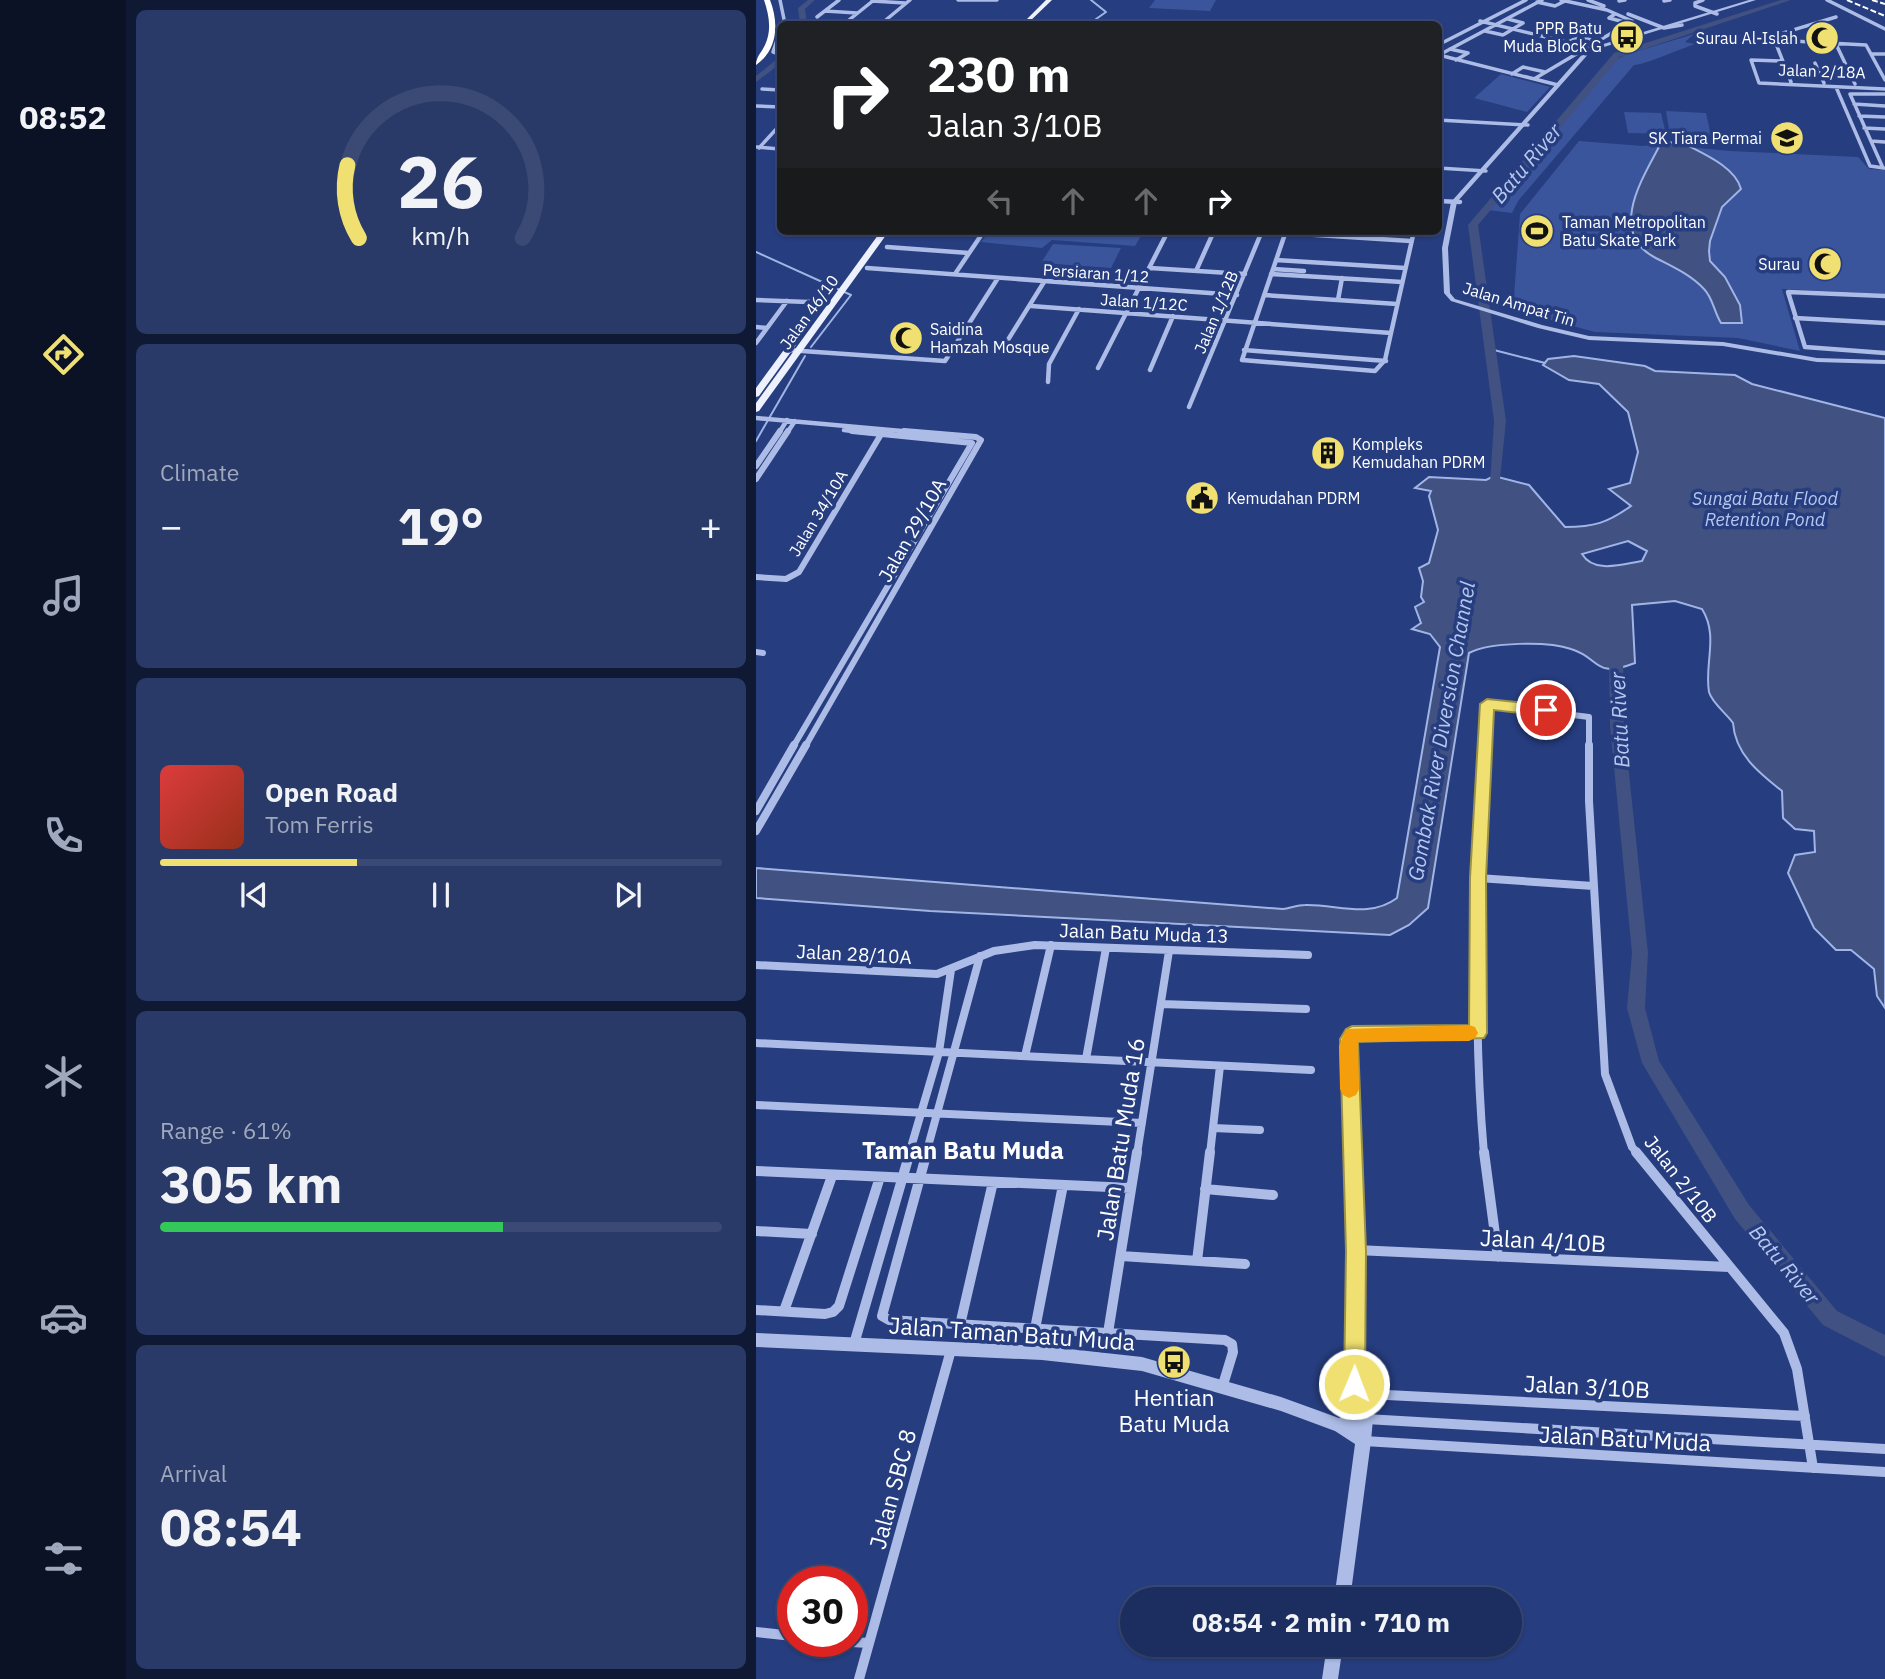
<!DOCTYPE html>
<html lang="en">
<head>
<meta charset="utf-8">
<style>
	body { margin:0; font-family:"IBM Plex Sans",sans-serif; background:#293a68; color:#f1f3f6; height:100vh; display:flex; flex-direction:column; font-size:26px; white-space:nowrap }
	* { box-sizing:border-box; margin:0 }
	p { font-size:23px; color:#a0a8bd }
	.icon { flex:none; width:38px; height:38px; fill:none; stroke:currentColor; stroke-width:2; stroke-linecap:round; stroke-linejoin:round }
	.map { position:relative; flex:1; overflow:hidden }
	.sheet { display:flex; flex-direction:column; gap:10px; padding:10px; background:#0f1934; width:630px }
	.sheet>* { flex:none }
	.banner { position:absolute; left:21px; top:21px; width:665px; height:214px; border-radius:10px; box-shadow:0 2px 5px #0004,0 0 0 2px #3a4a74; background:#202124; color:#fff; overflow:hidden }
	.speed { position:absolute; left:21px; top:1566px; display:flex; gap:14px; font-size:35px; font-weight:700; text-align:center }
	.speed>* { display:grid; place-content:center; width:91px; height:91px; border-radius:50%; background:#1c2e5f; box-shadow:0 2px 5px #0004,0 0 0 2px #3a4a74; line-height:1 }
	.speed .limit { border:10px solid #d22; background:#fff; color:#111 }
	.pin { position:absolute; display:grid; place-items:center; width:60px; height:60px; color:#fff; margin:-30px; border:4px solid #fff; border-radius:50%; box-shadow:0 2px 7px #0007 }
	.me { position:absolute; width:77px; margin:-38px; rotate:1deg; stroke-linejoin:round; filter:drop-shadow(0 0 5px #0008) }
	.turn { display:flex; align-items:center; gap:24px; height:147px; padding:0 35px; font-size:32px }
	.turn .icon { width:91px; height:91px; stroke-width:2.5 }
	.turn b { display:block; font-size:49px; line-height:60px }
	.lanes { display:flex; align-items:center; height:66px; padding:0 35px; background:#0003; justify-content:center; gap:35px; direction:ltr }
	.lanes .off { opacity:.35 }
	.big { font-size:52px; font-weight:800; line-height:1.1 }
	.sheet .tile { flex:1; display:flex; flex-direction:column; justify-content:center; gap:10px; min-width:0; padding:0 24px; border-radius:10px; background:#293a68 }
	.sheet .dial { align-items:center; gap:0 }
	.dial svg { height:182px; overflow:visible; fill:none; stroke:#3a4a74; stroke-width:7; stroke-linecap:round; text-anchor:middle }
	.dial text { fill:#f1f3f6; stroke:none }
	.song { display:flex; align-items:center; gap:21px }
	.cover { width:84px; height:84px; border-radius:10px; background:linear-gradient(135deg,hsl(0 70% 55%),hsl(10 70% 35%)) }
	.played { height:7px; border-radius:4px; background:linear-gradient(90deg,#efe071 35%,#3a4a74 35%) }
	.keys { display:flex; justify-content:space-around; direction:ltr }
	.heat { display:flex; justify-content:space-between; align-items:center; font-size:38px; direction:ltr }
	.charge { height:10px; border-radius:5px; background:linear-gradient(90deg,#34c759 61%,#3a4a74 0) }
	.trip { position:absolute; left:364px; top:1587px; width:402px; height:70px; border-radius:35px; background:#1c2e5f; box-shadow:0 2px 5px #0004,0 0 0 2px #3a4a74; font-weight:800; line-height:70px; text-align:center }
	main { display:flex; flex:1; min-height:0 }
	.tabs { display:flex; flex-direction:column; width:126px; justify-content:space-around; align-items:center; background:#0b1226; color:#a0a8bd }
	.tabs .icon { width:49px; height:49px }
	.tabs .current { color:#efe071 }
	.tabs b { font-size:32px; color:#f1f3f6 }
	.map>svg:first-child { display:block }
	.green { fill:#3a559c }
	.water { fill:#405182; stroke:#a0b5e6; stroke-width:2; fill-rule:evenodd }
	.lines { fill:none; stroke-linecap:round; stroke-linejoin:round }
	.stream { stroke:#a0b5e6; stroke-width:2 }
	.river { fill:#405182; fill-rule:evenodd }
	.minor-far4 { stroke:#acbce6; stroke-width:3.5 }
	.minor-far3 { stroke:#acbce6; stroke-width:4.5 }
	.minor-far2 { stroke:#acbce6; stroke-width:6 }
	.minor-far1 { stroke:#acbce6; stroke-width:8 }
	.minor { stroke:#acbce6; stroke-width:10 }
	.tertiary { fill:#acbce6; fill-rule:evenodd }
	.primary { fill:#edf0fd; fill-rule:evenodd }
	.motorway { fill:#fff; fill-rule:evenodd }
	.rail { stroke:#fff; stroke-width:2; stroke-dasharray:6 2.5; stroke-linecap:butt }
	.route { fill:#efe071; stroke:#9b9249; stroke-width:2 }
	.slow { fill:#f59e0b }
	.labels { text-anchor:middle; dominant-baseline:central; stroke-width:7; stroke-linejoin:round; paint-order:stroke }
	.far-poi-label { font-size:16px; fill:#fff; stroke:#263d7f; text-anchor:end }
	.far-street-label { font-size:16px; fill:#fff; stroke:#263d7f }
	.far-water-label { font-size:18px; font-style:italic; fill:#b7c7ed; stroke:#263d7f }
	.street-label { font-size:19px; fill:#fff; stroke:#263d7f }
	.water-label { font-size:21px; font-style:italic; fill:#b7c7ed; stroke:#263d7f }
	.near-street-label { font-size:23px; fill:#fff; stroke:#263d7f }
	.near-poi-label { font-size:23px; fill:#fff; stroke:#263d7f }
	.near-neighbourhood-label { font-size:24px; font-weight:bold; fill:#fff; stroke:#263d7f }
</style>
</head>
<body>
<main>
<nav class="tabs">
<b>08:52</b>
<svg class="icon current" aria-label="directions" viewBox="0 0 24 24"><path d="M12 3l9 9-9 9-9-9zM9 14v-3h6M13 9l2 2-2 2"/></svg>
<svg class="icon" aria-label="music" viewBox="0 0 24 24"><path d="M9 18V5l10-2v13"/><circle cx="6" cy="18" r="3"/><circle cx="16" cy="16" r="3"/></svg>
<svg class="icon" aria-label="phone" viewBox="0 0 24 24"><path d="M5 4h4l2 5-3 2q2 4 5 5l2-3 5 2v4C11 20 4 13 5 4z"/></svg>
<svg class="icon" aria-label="climate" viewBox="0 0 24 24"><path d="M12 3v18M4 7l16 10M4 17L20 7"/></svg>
<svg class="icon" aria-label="car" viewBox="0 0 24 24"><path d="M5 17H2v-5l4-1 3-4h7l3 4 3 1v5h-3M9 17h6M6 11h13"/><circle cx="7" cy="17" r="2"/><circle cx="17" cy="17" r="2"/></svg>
<svg class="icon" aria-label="filters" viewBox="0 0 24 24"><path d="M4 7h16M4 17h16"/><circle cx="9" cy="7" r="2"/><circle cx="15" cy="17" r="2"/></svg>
</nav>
<section class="sheet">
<div class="tile dial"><svg viewBox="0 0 100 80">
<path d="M14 69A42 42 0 1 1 86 69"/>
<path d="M14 69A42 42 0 0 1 9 37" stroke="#efe071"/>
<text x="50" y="56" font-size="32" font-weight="700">26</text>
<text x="50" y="72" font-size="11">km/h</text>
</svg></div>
<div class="tile"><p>Climate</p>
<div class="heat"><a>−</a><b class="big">19°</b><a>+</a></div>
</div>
<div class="tile">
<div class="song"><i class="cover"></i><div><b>Open Road</b><p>Tom Ferris</p></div></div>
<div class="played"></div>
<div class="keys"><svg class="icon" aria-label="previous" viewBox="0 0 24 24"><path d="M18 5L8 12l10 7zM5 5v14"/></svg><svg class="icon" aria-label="pause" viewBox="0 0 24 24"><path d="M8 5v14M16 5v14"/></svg><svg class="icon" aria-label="next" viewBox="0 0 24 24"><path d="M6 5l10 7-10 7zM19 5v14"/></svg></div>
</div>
<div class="tile"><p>Range · 61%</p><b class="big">305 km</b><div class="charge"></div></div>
<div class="tile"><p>Arrival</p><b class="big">08:54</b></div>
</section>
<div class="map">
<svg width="1129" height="1679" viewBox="0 0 1129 1679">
	<rect width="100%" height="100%" fill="#263d7f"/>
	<path class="green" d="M399,0H460L454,11L393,8Z
		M938,34L929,42L939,44C927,48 885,66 878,65L762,201L756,213L732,210L860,60L869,55Z
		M745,74L794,87L771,112L718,98Z
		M910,111L950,113L955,136L914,135Z
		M868,112L905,113L910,134L872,133Z
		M823,141L887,146L921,142L933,147L974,151L1102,157L1113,169L1129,170V294L1026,289L1044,351L982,338L839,332L757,310L764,214Z
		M234,231H388L379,246L296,240L286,248L225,242Z
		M297,244L365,248L355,268L285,263Z"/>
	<path class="water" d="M925,142C945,153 979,166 985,189L966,207L954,241L953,251L954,261L969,277L984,305L986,323H965C958,312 957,298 948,289C934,274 915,266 898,257C851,231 888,176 905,143Z
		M818,356L889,366L899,371L979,375L996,384L1129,418V1008L1121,996L1118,969L1095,950H1080L1058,928L1032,873L1039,855L1059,852L1058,831L1039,829L1027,818L1026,791C1003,773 979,754 977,723C970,713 956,703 953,692C948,664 963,636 946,609L919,601L876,605L879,663C837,679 845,658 815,649C792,641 734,642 713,653L672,908L653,925L634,935L174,911L0,898V868L527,909C534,908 542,905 549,905C581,904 613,919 641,898L684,647L674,634L656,629L665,623L659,607L668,602L665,597L667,581L663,568L673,563L682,530L673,496L675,491L659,488L673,477L730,480L738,476L773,485L809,527C838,527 851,523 875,506L853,489L874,483L882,452L872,412L843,384L813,380L787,365L792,359ZM872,541L891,551L886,561C867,564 838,574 826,554Z"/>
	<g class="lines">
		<path class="stream" d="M333,24L350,12L335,0
			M0,252L95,295L55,347
			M734,349L789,363
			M0,441L49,356"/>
		<path class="river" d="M52,0H59L49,9L51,24H44L42,8Z
			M1025,0H1035L864,57L722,225L750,421L744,479L758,488L752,492L734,483L738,421L712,225L858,53Z
			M21,59H24V64L0,82V76Z
			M860,647L867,652L868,726L892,953L889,1008L903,1061L993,1205L1081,1311L1129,1335V1357L1067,1325L979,1219L886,1063L871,1008L876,953L854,726L853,652Z"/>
		<path class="minor-far4" d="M24,0L29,24
			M202,0H241
			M786,0L683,55L802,85
			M832,0L848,6
			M947,0L939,3V6L961,14
			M1071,0L1129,29
			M116,1L149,3
			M863,1L869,0
			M908,1L914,0
			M781,2L799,6L809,1
			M69,11L101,13
			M859,14L853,18L872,23
			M872,14L908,28L926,25
			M61,17L83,0
			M724,21L831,47
			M68,24H75
			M88,24L118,0
			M125,24L154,0
			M24,31L17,52L24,55
			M729,31L747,35L767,23L752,19
			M1018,40L1110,45L1129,80
			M812,42L823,37L840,41
			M1079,42L1099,84
			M682,45L770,0
			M694,49L712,53L700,60
			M1116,54H1129
			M1026,61L995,60L1003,83L1129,89
			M1059,63L1068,83
			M756,74L767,67L789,72
			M778,79L876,21L851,10L805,0
			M1035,82L1017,36L1080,17
			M1080,87L1114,166L1128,168
			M6,89L24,90
			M1098,104L1129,106
			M0,106L24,107
			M1103,116L1129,117
			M682,120L772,125
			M1108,128L1129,129
			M1115,141L1129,142
			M1,147L24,149
			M3,148L24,125
			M682,168L730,171
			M1127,168L1094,94H1129"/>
		<path class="minor-far3" d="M682,201L704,202
			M211,231L227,232
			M530,231L486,360L619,371L629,360L635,333
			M529,233L655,241
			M131,247L213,253
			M520,260L649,268
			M111,268L481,295
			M394,268L489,274
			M517,269L548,271
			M440,271L458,231
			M199,274L228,231
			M515,274L646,282
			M508,295L641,304
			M1129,296L1032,292L1049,347L1129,353
			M0,300L52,302L71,298
			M582,300L586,278
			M275,306L635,333L658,231
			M1039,318L1129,323
			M0,327L11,328
			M0,343L31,301
			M32,350L189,361L242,278
			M488,350L630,361
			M197,352L245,351L288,282
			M342,368L412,231
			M394,370L417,316
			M292,382L293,364L323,309
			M433,407L506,231
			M0,418L168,433
			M88,430L113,433
			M23,433L31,420
			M31,433L39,421"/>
		<path class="minor-far2" d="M0,466L24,431
			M0,479L32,431
			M0,577L30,579L43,572L127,431
			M0,652L7,653
			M37,747L216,443L96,431
			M49,747L225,440L220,437L148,431
			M729,747L731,704L833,717V747"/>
		<path class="minor-far1" d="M833,745V801L849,1074L876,1147L882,1154
			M0,811L38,745
			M0,831L50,745
			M722,878L837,886
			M0,965L181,974L238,951L279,945L552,955
			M405,1004L550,1009
			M0,1043L555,1070
			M269,1056L295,945
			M330,1059L350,948
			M0,1105L386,1123
			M457,1128L504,1130
			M153,1154L183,1052L195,970
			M170,1154L224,956
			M381,1154L413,951
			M454,1154L464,1066
			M597,1154L593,1039L596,1034L722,1033
			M728,1154C716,1018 722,882 729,745"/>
		<path class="minor" d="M171,1152L126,1316L133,1320L469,1340L476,1344L477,1352L466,1388
			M597,1152L600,1250L598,1377L601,1389L611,1394L1049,1416
			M728,1152L742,1257
			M880,1152L1028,1333L1041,1369L1057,1468
			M0,1171L375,1188
			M449,1189L517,1195
			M0,1231L56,1234
			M600,1250L973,1267
			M365,1256L489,1264
			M441,1261L454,1152
			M0,1310L69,1314L77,1312L83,1306L124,1177
			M28,1311L76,1176
			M204,1325L237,1182
			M279,1329L307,1185
			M352,1333L381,1152
			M98,1344L154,1152
			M610,1419L1129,1449
			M608,1441L1129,1472
			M0,1632L37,1636
			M95,1642L113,1643
			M103,1679L195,1350"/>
		<path class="tertiary" d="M993,0H1000L835,51L701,202L692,248L694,293L699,299L786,325L833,336L967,342L1061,358L1129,360V364L1061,362L967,346L833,340L782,328L695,301L688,293L686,248L695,202L831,49Z
			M0,1333L286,1346L386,1357L525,1397L583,1418L610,1412L615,1414L617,1419L615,1441L594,1600H578L599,1444L579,1431L525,1411L386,1371L286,1360L0,1347Z
			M571,1645H587L582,1679H566Z"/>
		<path class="primary" d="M290,0H296L271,24H266Z
			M125,231H133L3,411L0,412V403Z
			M38,336L45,338L3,396L0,397V388Z"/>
		<path class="motorway" d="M8,0H14C23,23 22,50 0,65C0,57 5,53 9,45C16,30 13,15 8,0Z"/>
		<path class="rail" d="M1091,0L1129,16
			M1116,0L1129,4"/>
	</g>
	<path class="route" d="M731,699L790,705L797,710L790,716L738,710L730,878L731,1033L728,1038L602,1042L610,1251L609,1384L606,1392L598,1395L591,1392L588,1384L590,1251L584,1039L590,1029L596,1026L713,1025L714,878L724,704Z"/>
	<path class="slow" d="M713,1025L719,1027L722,1033L719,1038L713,1041L602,1042L603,1089L600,1095L593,1098L587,1095L584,1089L583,1046L590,1029Z"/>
	<defs>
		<g id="bus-disc" transform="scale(1.75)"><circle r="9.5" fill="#efe071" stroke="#263d7f"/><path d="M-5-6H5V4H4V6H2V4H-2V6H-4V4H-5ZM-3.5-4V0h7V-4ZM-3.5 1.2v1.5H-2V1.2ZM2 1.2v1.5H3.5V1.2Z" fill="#111"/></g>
		<g id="mosque-disc" transform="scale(1.75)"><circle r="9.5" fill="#efe071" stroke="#263d7f"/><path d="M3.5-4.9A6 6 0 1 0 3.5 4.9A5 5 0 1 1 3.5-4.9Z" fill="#111"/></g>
		<g id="school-disc" transform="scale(1.75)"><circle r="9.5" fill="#efe071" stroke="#263d7f"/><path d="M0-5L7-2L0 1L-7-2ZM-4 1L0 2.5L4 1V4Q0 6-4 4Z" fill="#111"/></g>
		<g id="stadium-disc" transform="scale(1.75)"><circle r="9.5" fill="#efe071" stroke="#263d7f"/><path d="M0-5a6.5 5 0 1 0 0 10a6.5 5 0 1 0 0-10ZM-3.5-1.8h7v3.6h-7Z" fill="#111"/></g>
		<g id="building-disc" transform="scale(1.75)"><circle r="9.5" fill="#efe071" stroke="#263d7f"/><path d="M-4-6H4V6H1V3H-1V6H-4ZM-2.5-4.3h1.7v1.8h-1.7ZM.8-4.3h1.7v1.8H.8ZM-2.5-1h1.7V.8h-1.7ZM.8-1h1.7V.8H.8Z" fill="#111"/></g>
		<g id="civic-disc" transform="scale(1.75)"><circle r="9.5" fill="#efe071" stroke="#263d7f"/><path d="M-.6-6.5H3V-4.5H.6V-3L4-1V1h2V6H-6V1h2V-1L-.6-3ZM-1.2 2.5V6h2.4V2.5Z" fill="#111"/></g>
	</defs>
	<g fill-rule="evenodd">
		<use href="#bus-disc" x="871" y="37"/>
		<use href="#mosque-disc" x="1066" y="38"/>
		<use href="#school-disc" x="1031" y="138"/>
		<use href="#stadium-disc" x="781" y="231"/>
		<use href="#mosque-disc" x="1069" y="264"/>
		<use href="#mosque-disc" x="150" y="338"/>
		<use href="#building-disc" x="572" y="453"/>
		<use href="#civic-disc" x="446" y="498"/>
		<use href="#bus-disc" x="418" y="1362"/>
	</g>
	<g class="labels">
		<g class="far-poi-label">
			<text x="846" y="28">PPR Batu<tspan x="846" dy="18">Muda Block G</tspan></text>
			<text x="1042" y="38">Surau Al-Islah</text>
			<text x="1006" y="138">SK Tiara Permai</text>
			<text x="806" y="222" text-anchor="start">Taman Metropolitan<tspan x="806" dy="18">Batu Skate Park</tspan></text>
			<text x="1044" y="264">Surau</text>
			<text x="174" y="329" text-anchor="start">Saidina<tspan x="174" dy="18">Hamzah Mosque</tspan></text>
			<text x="596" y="444" text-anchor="start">Kompleks<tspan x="596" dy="18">Kemudahan PDRM</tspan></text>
			<text x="471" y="498" text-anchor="start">Kemudahan PDRM</text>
		</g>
		<g class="far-street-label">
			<text transform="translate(1066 71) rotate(2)">Jalan 2/18A</text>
			<text transform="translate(340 273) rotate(4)">Persiaran 1/12</text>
			<text transform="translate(388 302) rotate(4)">Jalan 1/12C</text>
			<text transform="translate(763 304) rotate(17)">Jalan Ampat Tin</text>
			<text transform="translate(53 312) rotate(-54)">Jalan 46/10</text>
			<text transform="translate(460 312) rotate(-67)">Jalan 1/12B</text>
			<text transform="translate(62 513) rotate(-59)">Jalan 34/10A</text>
		</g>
		<g class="far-water-label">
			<text x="1009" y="498">Sungai Batu Flood<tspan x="1009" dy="21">Retention Pond</tspan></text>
		</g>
		<g class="street-label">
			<text transform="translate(156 530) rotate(-60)">Jalan 29/10A</text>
			<text transform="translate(388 933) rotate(2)">Jalan Batu Muda 13</text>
			<text transform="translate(98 954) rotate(3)">Jalan 28/10A</text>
			<text transform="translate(925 1179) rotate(52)">Jalan 2/10B</text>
		</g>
		<g class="water-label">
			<text transform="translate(770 163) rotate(-50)">Batu River</text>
			<text transform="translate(863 720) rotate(-93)">Batu River</text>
			<text transform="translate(685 731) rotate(-80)">Gombak River Diversion Channel</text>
			<text transform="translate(1029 1264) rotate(50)">Batu River</text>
		</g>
		<g class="near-street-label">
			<text transform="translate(364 1139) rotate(-81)">Jalan Batu Muda 16</text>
			<text transform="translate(787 1240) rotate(3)">Jalan 4/10B</text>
			<text transform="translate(256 1333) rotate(4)">Jalan Taman Batu Muda</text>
			<text transform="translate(831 1386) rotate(3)">Jalan 3/10B</text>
			<text transform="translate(869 1438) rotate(3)">Jalan Batu Muda</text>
			<text transform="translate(136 1489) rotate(-75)">Jalan SBC 8</text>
		</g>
		<g class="near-poi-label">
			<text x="418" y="1397">Hentian<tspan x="418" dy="26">Batu Muda</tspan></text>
		</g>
		<g class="near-neighbourhood-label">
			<text x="207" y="1150">Taman Batu Muda</text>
		</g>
	</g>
</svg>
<div class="speed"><div class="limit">30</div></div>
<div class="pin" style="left:790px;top:710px;background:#d93025"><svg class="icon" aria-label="arrive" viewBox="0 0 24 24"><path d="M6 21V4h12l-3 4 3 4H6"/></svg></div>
<svg class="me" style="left:598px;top:1384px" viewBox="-20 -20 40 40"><circle r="17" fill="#efe071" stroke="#fff" stroke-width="3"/><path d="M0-11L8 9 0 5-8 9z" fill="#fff"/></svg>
<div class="trip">08:54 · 2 min · 710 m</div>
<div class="banner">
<div class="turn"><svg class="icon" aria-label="right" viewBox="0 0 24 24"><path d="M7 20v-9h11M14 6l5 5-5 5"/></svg><div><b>230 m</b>Jalan 3/10B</div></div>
<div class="lanes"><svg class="icon off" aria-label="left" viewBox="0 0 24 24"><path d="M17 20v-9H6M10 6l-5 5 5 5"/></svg><svg class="icon off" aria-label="ahead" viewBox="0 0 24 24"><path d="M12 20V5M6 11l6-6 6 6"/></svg><svg class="icon off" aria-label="ahead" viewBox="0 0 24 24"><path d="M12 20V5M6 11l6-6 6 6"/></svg><svg class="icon" aria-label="right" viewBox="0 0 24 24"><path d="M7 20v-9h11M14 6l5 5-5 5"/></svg></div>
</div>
</div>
</main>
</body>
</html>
